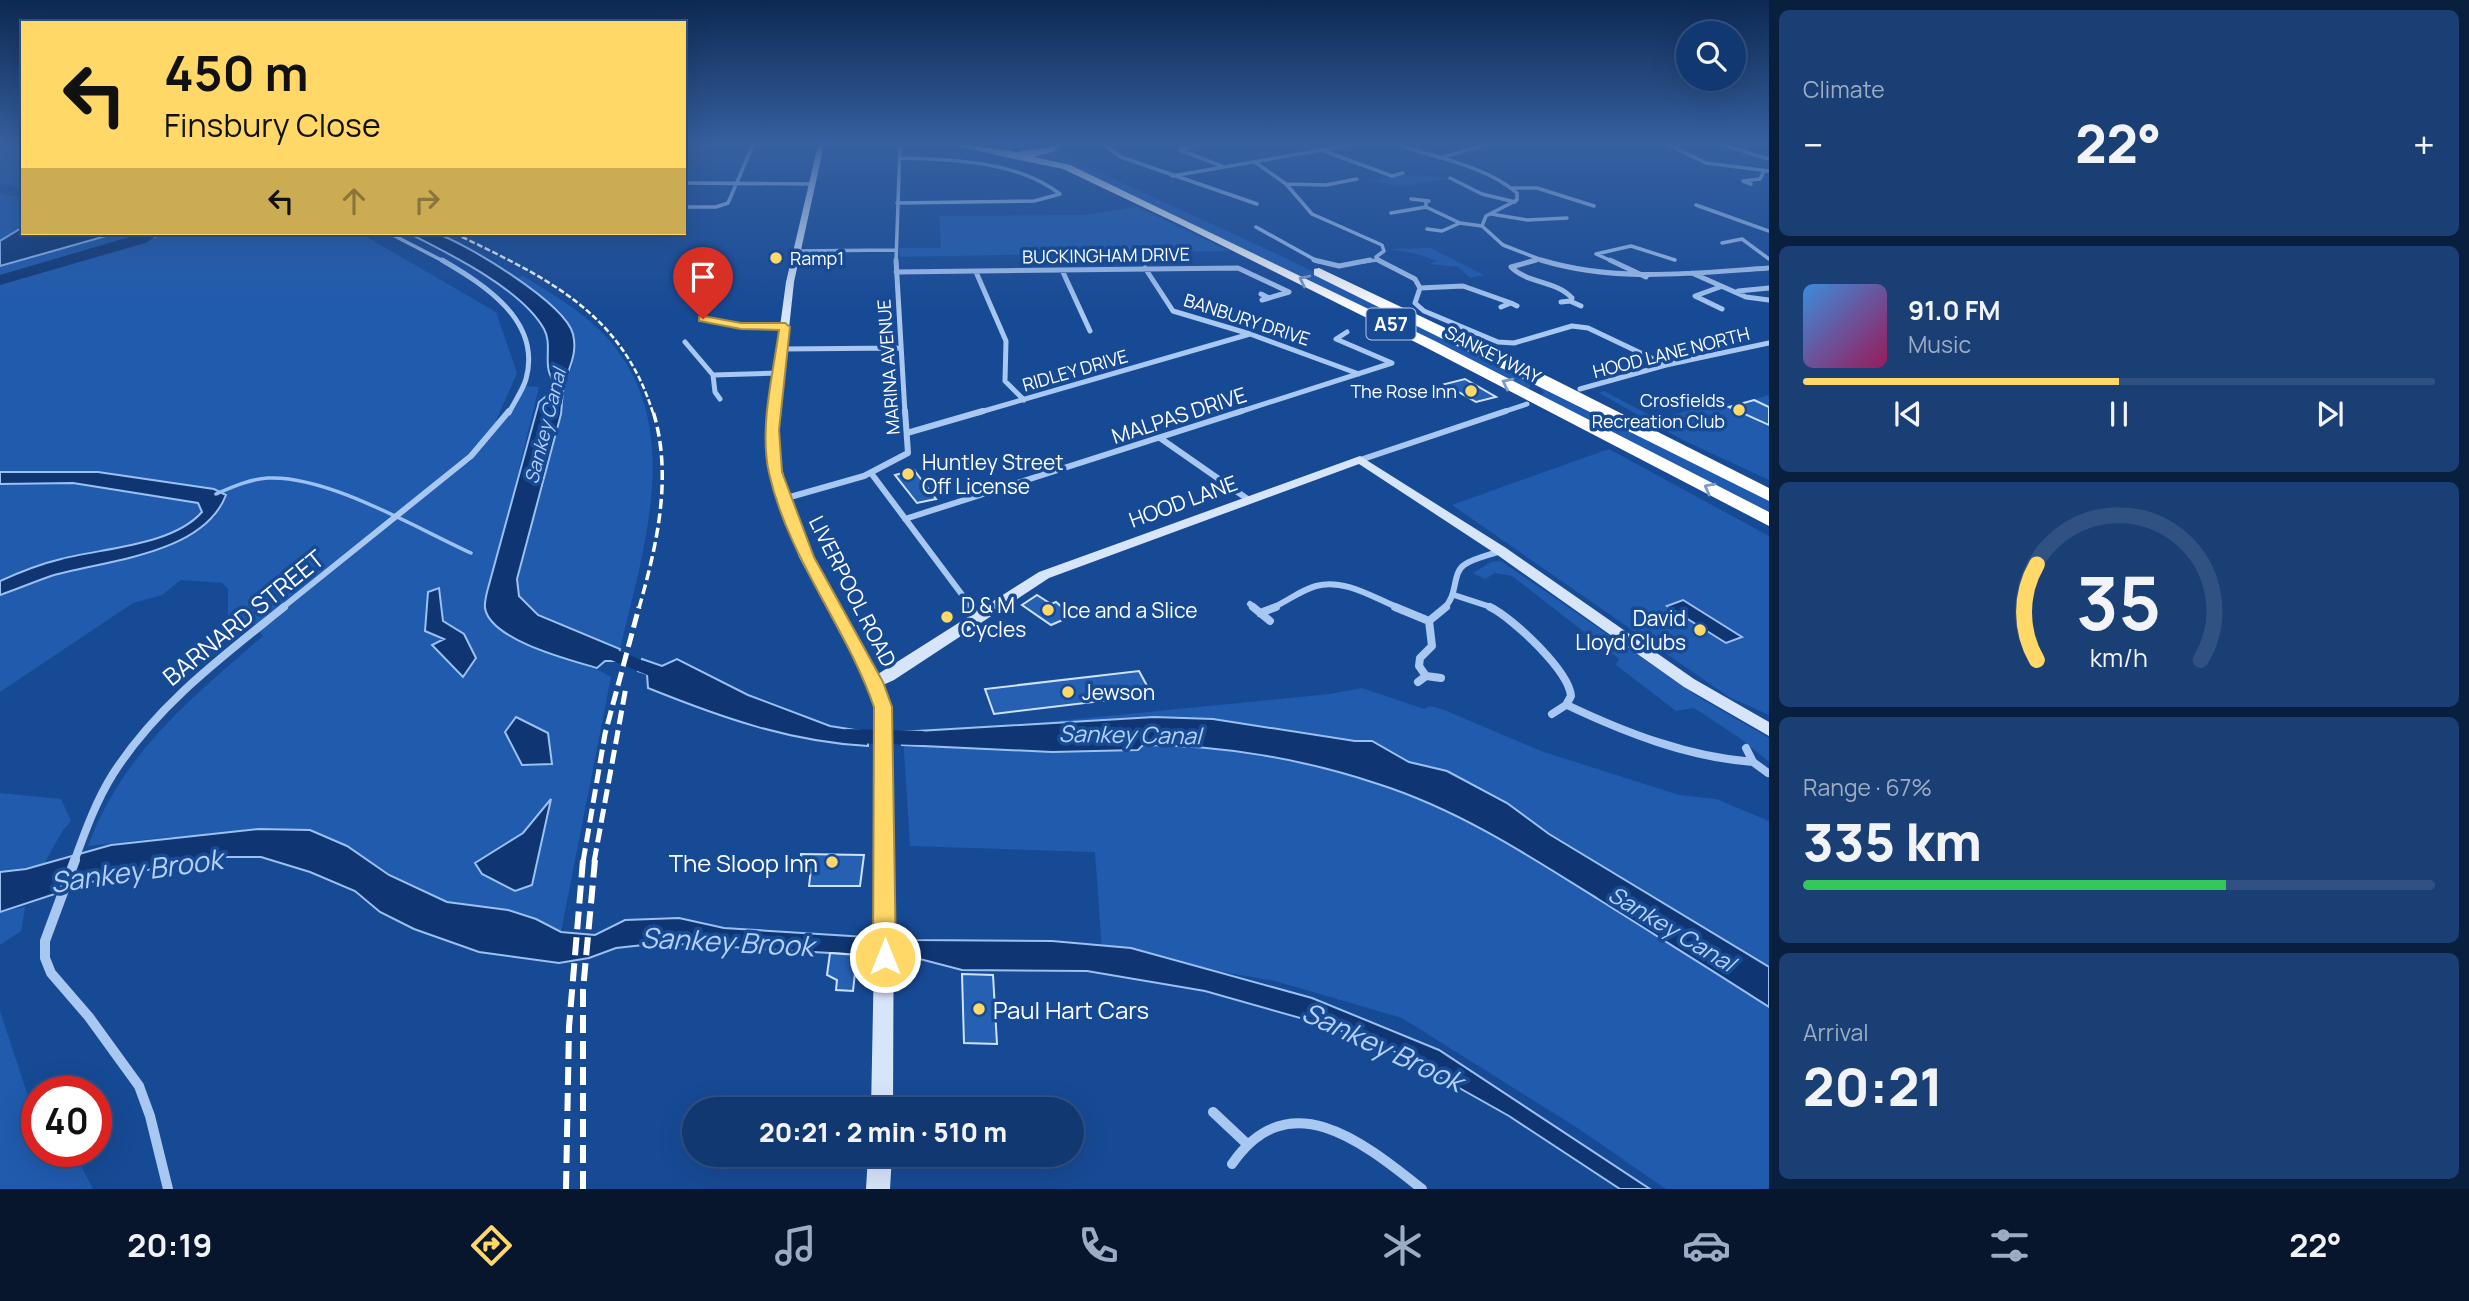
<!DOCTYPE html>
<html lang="en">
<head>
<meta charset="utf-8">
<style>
	body { margin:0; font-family:Manrope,sans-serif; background:#1a3f75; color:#f1f3f6; height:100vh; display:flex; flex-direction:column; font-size:26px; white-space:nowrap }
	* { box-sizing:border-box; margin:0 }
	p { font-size:23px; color:#9cacc3 }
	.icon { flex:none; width:38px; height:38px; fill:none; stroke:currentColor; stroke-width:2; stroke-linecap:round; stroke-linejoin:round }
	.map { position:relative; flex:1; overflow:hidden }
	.side { display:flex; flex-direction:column; gap:10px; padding:10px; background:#091f3e; width:700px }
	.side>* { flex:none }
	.hud { position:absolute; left:21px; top:21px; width:665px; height:214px; border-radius:0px; box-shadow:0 7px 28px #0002,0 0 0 2px #305283; background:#ffd868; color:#111; overflow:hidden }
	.tools { position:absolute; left:1676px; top:21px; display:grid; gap:14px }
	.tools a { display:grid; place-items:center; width:70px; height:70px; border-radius:50%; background:#113870; box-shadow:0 7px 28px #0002,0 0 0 2px #305283; font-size:35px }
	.speed { position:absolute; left:21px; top:1076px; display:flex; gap:14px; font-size:35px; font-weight:700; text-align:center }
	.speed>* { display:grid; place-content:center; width:91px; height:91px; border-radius:50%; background:#113870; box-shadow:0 7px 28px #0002,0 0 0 2px #305283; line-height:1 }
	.speed .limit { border:10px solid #d22; background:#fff; color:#111 }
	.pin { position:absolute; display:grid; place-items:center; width:60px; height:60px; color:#fff; margin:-72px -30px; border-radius:50% 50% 50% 0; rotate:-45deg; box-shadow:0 0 7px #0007 }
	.pin .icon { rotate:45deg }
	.me { position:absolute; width:77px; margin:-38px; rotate:0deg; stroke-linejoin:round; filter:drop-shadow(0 0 5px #0008) }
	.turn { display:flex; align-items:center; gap:24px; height:147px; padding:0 28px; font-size:32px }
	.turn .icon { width:91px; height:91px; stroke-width:2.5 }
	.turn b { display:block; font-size:49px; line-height:60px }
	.lanes { display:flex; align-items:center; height:66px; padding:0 28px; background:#0003; justify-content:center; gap:35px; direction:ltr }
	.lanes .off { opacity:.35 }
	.big { font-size:52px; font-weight:800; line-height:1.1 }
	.side .widget { flex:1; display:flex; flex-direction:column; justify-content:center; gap:10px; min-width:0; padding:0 24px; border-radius:10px; background:#1a3f75 }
	.side .dial { align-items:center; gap:0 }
	.dial svg { height:182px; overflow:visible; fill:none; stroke:#305283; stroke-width:7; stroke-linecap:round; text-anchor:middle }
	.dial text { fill:#f1f3f6; stroke:none }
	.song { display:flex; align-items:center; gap:21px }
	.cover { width:84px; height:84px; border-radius:10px; background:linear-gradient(135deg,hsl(210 70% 55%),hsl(330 70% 35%)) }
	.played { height:7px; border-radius:4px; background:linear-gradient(90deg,#ffd868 50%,#305283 50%) }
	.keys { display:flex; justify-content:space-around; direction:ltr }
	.heat { display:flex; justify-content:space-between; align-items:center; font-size:38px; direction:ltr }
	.charge { height:10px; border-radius:5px; background:linear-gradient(90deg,#34c759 67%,#305283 0) }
	.trip { position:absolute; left:682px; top:1097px; width:402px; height:70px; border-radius:35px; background:#113870; box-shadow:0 7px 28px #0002,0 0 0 2px #305283; font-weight:800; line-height:70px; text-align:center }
	.tabs { display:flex; height:112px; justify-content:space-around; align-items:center; background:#07162d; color:#9cacc3 }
	.tabs .icon { width:49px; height:49px }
	.tabs .current { color:#ffd868 }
	.tabs b { font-size:32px; color:#f1f3f6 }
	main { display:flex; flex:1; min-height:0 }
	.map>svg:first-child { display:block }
	.green { fill:#205bae }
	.water { fill:#0f3672; stroke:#9bc1f3; stroke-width:2 }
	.pier { fill:#174a95 }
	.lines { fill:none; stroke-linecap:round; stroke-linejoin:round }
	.stream { stroke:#9bc1f3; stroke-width:3.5 }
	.canal { fill:#0f3672; fill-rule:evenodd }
	.river { fill:#0f3672; fill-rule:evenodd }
	.building { fill:#2660b3; stroke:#cfe2fc; stroke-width:2 }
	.street-far4 { stroke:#a8c7f1; stroke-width:3.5 }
	.street-far3 { stroke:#a8c7f1; stroke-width:5 }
	.street-far2 { stroke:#a8c7f1; stroke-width:6 }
	.street-far1 { stroke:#a8c7f1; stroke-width:8 }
	.street { stroke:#a8c7f1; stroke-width:10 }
	.secondary { fill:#d7e5fb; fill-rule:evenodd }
	.primary { fill:#f2f7ff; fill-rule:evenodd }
	.highway { fill:#fff; fill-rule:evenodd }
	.rail-far3 { stroke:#fff; stroke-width:2.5; stroke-dasharray:6 2.5; stroke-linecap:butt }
	.rail-far2 { stroke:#fff; stroke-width:3.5; stroke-dasharray:10 4.5; stroke-linecap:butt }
	.rail-far1 { stroke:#fff; stroke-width:5; stroke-dasharray:14 6; stroke-linecap:butt }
	.rail { stroke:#fff; stroke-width:6; stroke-dasharray:18 8; stroke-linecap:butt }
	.oneway { stroke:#7f9bc5 }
	.route { fill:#ffd868; stroke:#a68c44; stroke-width:2 }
	.poi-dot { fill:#ffd868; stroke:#174a95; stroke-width:2.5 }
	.labels { text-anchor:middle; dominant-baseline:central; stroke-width:7; stroke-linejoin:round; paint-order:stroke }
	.far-street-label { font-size:18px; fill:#fff; stroke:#174a95 }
	.far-poi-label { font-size:18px; fill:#fff; stroke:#174a95; text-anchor:end }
	.shield { fill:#174a95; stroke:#b9c9df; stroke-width:2 }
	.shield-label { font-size:19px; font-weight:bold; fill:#fff }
	.far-water-label { font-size:19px; font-style:italic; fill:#b5d1f7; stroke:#174a95 }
	.street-label { font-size:21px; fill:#fff; stroke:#174a95 }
	.poi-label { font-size:21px; fill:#fff; stroke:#174a95; text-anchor:start }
	.water-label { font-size:23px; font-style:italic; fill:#b5d1f7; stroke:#174a95 }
	.near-street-label { font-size:24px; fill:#fff; stroke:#174a95 }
	.near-poi-label { font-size:24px; fill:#fff; stroke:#174a95; text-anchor:end }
	.near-water-label { font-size:28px; font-style:italic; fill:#b5d1f7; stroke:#174a95 }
</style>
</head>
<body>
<main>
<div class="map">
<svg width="1769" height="1189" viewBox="0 0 1769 1189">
	<rect width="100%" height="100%" fill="#174a95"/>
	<path class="green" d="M0,145H23V189L0,184Z
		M1058,150L1074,161L1279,255L1537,380L1530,383V388L1527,389L1089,175L1026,156Z
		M1414,175L1448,178L1399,187L1369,180Z
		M0,193L23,198V233H153L102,252L0,277Z
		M1137,207L1230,251L900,257L899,248H941L939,216L1083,215Z
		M166,233H360L496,312L517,373L496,421L506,419L524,386L539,387L485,607C500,652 575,654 611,677L561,932L508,910L447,902L389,875L347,846L170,837L88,846C123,752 191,699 263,636L254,624L228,632V589L222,583L181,580L162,595L133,603L0,692V595L51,577L145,554L215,517L214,489L51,471L0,472V280Z
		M1431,248L1484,275L1470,278L1458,267L1430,264L1437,261L1418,254L1389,249Z
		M523,276C542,288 563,300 581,314C693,400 647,535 620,649L538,615L519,596L517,579L561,414L564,385L573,365L560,311L515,278Z
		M1545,384L1769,500V515L1539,395L1544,393L1538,386Z
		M1604,391L1657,419L1722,401L1732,406L1769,395V480L1683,440L1599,393Z
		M1609,449L1769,536V715L1729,697L1452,505Z
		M73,483L199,503L202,512C171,546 103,547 61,559C40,564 20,572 0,581V484Z
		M1501,561L1700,698L1769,738V762L1741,739L1694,708L1676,711L1616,665L1619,659L1512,576L1495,573L1485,579L1473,573L1491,562Z
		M1362,688L1424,709L1430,706L1442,709L1541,751L1679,795L1716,799L1769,821V1189H1666L1576,1127L1402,1018L1275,981L1102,951L1095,852L910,846L903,736L1330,694Z
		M0,793L61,799L71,821L63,830L44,864L0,872Z
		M25,907L21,931L0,945V912Z
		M0,1011L31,1105L37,1106V1152H74L93,1189H0Z"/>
	<path class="water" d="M23,227V233H103L106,236L0,266V241Z
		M153,233H166L102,254L0,280V277L102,252Z
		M408,233C416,233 427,231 435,233C466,243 565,303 573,334C578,355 568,368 564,386C562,395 562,405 561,414L517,579L519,596L538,615L620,649L617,661H605L597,668C570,660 490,640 485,608C484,600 488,589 490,581L539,402L549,394L553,380C542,365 553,345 544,329C522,289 448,253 408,233Z
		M0,472H98L214,489L226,495C203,555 105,560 51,576C34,582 17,589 0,595V581C20,572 40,564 61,559C102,548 172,546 202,512L198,503L73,483L0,484Z
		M439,588L443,621L464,634L476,658L463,677L432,645L444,639L425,631L428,592Z
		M1683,600L1742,637L1726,643L1667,606Z
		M642,659L662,666L677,659L748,695L830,726L868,732V746C790,742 720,717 648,688L647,674L638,671Z
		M516,717L548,733L552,764L522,765L505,732Z
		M1154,717L1213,719L1355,741H1372L1409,762L1447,771L1507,803L1549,834L1769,967V1007C1712,970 1655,935 1598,899C1528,855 1457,809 1378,784C1304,759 1220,745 1143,745L1138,750L1052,752L902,745L901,732Z
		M551,799L532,885L515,891L482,874L475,863L523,833Z
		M259,829L310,830L347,846L389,875L447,902L508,910L536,919L561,932L595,935L625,920L679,918L724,928L915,940L1052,941L1131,948L1312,998L1439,1050L1650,1189H1620L1509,1116L1388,1048L1325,1025L1205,991L1087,971L962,970L916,958L662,943L616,948L589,958L559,963L479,952L414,929L380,912L355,891L310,872L261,857H208L91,882L0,912V872L26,869L111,845Z"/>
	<path class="pier" d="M857,936L915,940L916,958L857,955Z"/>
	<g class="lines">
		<path class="stream" d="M216,494C232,487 250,479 268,478C328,475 416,528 471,553"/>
		<path class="canal" d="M600,643L663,669L666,673L663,677L657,679L594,653L592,649L594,645Z
			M847,729L922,731L929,733L931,738L929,743L922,745L847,743L840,741L838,736L840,731Z"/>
		<path class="river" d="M143,233H162L145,243L0,285V275Z"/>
	</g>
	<path class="building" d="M1465,379L1496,397L1476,402L1445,384Z
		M1754,400L1769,407V425L1729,407Z
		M914,470L927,487L936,499L917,503L895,475Z
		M1037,595L1051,604L1056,602L1072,616L1051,625L1022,605Z
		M1139,671L1152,695L994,714L985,689Z
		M801,854L864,855L860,886H809L811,869H800Z
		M830,953L857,955L853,991L836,990L837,980L827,975Z
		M962,974L993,975L997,1044L964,1043Z"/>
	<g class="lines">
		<path class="street-far4" d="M1104,145L1121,157L1257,204
			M1199,145L1180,150L1224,167
			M1398,145C1438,158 1485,166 1517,193V200L1486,216L1482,226L1503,245L1547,262
			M1669,145L1706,163L1769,171
			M1723,145L1769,159
			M1324,151L1392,176L1403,173
			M1439,158L1486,145
			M1255,162L1286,184L1312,214L1382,245L1384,251L1376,257L1381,262
			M1172,176L1351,145
			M1450,178L1482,194L1515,202
			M684,183L812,184
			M1286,184L1326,185L1357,179
			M1751,184L1743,181L1760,179L1764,171
			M1512,188H1537L1594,206
			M1411,199L1429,201
			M1426,202V207L1460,223L1442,231L1427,229
			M897,203L1034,201L1060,194C1016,160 953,160 900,158
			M1696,205L1769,231
			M684,207H716L728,203L753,145
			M1391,213L1426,207
			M1491,214L1527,220L1567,218
			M1460,223L1482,226
			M1256,227L1319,262
			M389,233L445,262
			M1722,243L1742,239L1769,259
			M795,251L895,250
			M896,262L900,145
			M1361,262L1377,260
			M1530,262L1538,260
			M1614,262L1596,254L1631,246L1675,260"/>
		<path class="street-far3" d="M442,260C485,285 542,321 526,379C523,390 514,402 509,413
			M896,260L905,413
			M1314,260L1339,266L1370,260
			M1378,260L1415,279L1420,288L1415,303L1424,311L1498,342L1514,343L1572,326L1588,328L1666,365
			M1536,260L1511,267C1528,284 1555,280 1572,298L1570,301
			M1541,260C1616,283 1693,273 1769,268
			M1610,260L1646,277
			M1145,268L1173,311L1250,334L1359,374
			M1062,270L1090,331
			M896,272L1238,268L1289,292L1269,298
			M976,272L1006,341L1005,381L1024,400
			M1692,273L1746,297L1769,300
			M1720,287L1695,296L1722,309
			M1420,288L1463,286L1511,303
			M1738,291L1769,288
			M1261,294L1269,298L1262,300
			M1561,302L1570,301L1581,306
			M1501,307L1511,303L1517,306
			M703,319L741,326L785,327
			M685,342L713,375L715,392L720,399
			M782,349L901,348
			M713,375L779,373
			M1580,389L1666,365L1769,343
			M977,413L1250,334
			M1236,413L1392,363L1336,339L1347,332
			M1500,413L1527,404"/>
		<path class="street-far2" d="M907,433L983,411
			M1160,438L1249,500
			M1360,460L1506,411
			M871,473L972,608
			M783,499L864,476L908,453L905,411
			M905,519L1242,411
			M1454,595L1494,608
			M1250,604L1255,608
			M282,608L471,456L509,411
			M1272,608C1286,602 1301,590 1316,586C1344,578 1374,598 1399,608
			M1444,608C1458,596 1452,573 1464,565C1474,558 1490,555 1501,551"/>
		<path class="street-far1" d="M971,607L978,616
			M1253,607L1270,621
			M1395,607L1429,621
			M1490,607C1513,618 1569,671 1571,696L1566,705L1552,714
			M1260,613L1276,607
			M1429,621L1446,607
			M1426,676L1419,666L1420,658L1432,646L1429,621
			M1418,682L1426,676L1441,678
			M1567,705C1626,733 1688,757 1753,762
			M1746,748L1753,762L1768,773
			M74,862C85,832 96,801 113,774C157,705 222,657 284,607"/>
		<path class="street" d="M75,860L45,941V958L51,973L89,1017L139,1086L150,1116L168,1189
			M1213,1112L1246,1143
			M1232,1164C1289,1081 1364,1143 1422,1189"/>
		<path class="secondary" d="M818,145H824L794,282L778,430L780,458L789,499L813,557L878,674L1039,572L1360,456L1506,548L1694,679L1769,722V736L1684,687L1496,554L1359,464L1049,578L894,680L883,685L891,707L894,855L893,1110H871L876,855L875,707L866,682L799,557L777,499L768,458L766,430L786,282Z
			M868,1155H892L890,1189H866Z"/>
		<path class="primary" d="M951,145H969L993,151L989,153Z"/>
		<path class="highway" d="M971,145L1017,152L1062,145L1052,152L1034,157L1070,165L1435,341L1769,512V526L1425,347L1183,226L1063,169L991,154Z
			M1319,268L1551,378L1769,488V501L1314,275V269Z"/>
		<path class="rail-far3" d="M454,233C544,277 621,310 653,413"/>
		<path class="rail-far2" d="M639,608C657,545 673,476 653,411"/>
		<path class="rail-far1" d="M583,862L605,734L639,607
			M594,862L626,687"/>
		<path class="rail" d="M566,1189L569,1027L583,860
			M583,1189V990L595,860"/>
	</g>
	<defs><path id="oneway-chevron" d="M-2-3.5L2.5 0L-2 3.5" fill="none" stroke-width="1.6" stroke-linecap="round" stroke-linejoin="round" transform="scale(1.75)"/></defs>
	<g class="oneway">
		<use href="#oneway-chevron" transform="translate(1304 280) rotate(-154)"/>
		<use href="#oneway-chevron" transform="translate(1507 383) rotate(-153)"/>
		<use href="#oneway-chevron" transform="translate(1709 488) rotate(-152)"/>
	</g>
	<linearGradient id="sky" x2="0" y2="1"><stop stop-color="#0d2952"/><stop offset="0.46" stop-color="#3660a0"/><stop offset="1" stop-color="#3660a0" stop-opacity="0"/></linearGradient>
	<rect width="1769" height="312" fill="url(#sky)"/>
	<path class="route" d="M703,316L741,323H785L790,327L779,430L782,472L814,557L883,682L892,707L896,957L893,964L885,967L877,964L873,957L874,707C846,626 788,558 769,473C759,428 773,375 779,330L741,329L699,321V317Z"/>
	<g class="poi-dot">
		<circle cx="776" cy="258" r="7"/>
		<circle cx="1471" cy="391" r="7"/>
		<circle cx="1739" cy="410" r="7"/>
		<circle cx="908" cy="474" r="7"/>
		<circle cx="1048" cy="610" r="7"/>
		<circle cx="947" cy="617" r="7"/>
		<circle cx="1700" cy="630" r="7"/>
		<circle cx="1068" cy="692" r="7"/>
		<circle cx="832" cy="862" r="7"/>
		<circle cx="979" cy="1009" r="7"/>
	</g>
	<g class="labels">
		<g class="far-street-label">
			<text transform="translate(1106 255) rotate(-1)">BUCKINGHAM DRIVE</text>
			<text transform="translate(1247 319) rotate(18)">BANBURY DRIVE</text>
			<text transform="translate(1671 352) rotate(-14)">HOOD LANE NORTH</text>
			<text transform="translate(1493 354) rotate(27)">SANKEY WAY</text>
			<text transform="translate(888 367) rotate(-94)">MARINA AVENUE</text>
			<text transform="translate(1075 370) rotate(-16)">RIDLEY DRIVE</text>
		</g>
		<g class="far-poi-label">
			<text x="790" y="258" text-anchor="start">Ramp1</text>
			<text x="1457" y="391">The Rose Inn</text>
			<text x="1725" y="400">Crosfields<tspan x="1725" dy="21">Recreation Club</tspan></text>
		</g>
		<rect class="shield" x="1366.5" y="308.5" width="49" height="31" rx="5"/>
		<g class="shield-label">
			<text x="1391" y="324">A57</text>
		</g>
		<g class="far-water-label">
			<text transform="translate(545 426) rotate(-76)">Sankey Canal</text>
		</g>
		<g class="street-label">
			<text transform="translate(1179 415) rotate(-18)">MALPAS DRIVE</text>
			<text transform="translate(1183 501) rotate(-20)">HOOD LANE</text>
			<text transform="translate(853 591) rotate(63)">LIVERPOOL ROAD</text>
		</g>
		<g class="poi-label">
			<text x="922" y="462">Huntley Street<tspan x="922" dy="24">Off License</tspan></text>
			<text x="961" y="605">D &amp; M<tspan x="961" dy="24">Cycles</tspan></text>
			<text x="1062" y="610">Ice and a Slice</text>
			<text x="1686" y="618" text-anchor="end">David<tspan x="1686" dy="24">Lloyd Clubs</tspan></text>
			<text x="1082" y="692">Jewson</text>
		</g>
		<g class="water-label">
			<text transform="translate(1130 734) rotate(1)">Sankey Canal</text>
			<text transform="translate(1672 928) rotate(31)">Sankey Canal</text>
		</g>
		<g class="near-street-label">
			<text transform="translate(243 617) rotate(-39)">BARNARD STREET</text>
		</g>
		<g class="near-poi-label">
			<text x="818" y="862">The Sloop Inn</text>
			<text x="993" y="1009" text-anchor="start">Paul Hart Cars</text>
		</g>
		<g class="near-water-label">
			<text transform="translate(136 870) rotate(-8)">Sankey Brook</text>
			<text transform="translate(727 941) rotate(3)">Sankey Brook</text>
			<text transform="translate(1383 1046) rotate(25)">Sankey Brook</text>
		</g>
	</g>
</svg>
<div class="tools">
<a><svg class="icon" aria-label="search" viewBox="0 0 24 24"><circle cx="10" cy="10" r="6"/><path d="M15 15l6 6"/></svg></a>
</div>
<div class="speed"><div class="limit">40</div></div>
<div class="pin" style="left:703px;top:319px;background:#d93025"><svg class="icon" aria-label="arrive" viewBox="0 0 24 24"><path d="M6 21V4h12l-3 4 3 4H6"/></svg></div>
<svg class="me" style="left:885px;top:957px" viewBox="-20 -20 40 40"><circle r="17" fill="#ffd868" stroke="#fff" stroke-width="3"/><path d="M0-11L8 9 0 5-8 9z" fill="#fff"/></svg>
<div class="trip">20:21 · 2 min · 510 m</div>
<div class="hud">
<div class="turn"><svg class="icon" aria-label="left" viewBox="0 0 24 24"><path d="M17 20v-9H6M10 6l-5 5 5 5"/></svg><div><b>450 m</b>Finsbury Close</div></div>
<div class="lanes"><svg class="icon" aria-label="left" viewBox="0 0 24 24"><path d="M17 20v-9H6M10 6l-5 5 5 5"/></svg><svg class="icon off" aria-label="ahead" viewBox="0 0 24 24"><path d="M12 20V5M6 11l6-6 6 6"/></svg><svg class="icon off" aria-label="right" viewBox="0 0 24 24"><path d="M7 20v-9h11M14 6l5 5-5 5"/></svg></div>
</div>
</div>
<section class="side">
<div class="widget"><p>Climate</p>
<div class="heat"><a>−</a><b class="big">22°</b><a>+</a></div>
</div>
<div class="widget">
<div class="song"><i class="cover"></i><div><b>91.0 FM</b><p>Music</p></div></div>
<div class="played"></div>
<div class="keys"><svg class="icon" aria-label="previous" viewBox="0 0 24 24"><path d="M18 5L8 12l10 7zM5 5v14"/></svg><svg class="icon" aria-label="pause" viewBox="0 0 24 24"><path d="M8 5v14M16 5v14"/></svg><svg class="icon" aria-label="next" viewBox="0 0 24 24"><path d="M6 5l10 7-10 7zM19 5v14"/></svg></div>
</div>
<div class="widget dial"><svg viewBox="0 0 100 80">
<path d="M14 69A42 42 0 1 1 86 69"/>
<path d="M14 69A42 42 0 0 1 14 27" stroke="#ffd868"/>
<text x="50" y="56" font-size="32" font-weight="700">35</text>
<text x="50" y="72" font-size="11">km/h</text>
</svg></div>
<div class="widget"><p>Range · 67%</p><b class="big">335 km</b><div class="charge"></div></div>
<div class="widget"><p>Arrival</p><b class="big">20:21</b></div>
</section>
</main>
<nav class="tabs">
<b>20:19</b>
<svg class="icon current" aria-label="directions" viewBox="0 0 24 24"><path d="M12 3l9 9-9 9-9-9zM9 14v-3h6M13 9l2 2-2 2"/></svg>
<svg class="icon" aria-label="music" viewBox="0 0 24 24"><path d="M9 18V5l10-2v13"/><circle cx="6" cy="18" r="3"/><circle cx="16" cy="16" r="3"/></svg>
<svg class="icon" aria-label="phone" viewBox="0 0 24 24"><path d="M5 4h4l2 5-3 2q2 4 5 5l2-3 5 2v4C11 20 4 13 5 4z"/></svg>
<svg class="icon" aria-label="climate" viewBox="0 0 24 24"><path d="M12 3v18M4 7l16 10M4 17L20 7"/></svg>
<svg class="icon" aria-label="car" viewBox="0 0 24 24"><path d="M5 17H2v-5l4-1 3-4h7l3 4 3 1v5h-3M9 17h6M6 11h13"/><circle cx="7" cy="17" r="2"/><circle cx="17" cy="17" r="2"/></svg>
<svg class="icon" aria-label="filters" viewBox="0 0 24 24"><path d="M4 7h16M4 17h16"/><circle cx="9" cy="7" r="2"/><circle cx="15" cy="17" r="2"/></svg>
<b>22°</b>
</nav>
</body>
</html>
